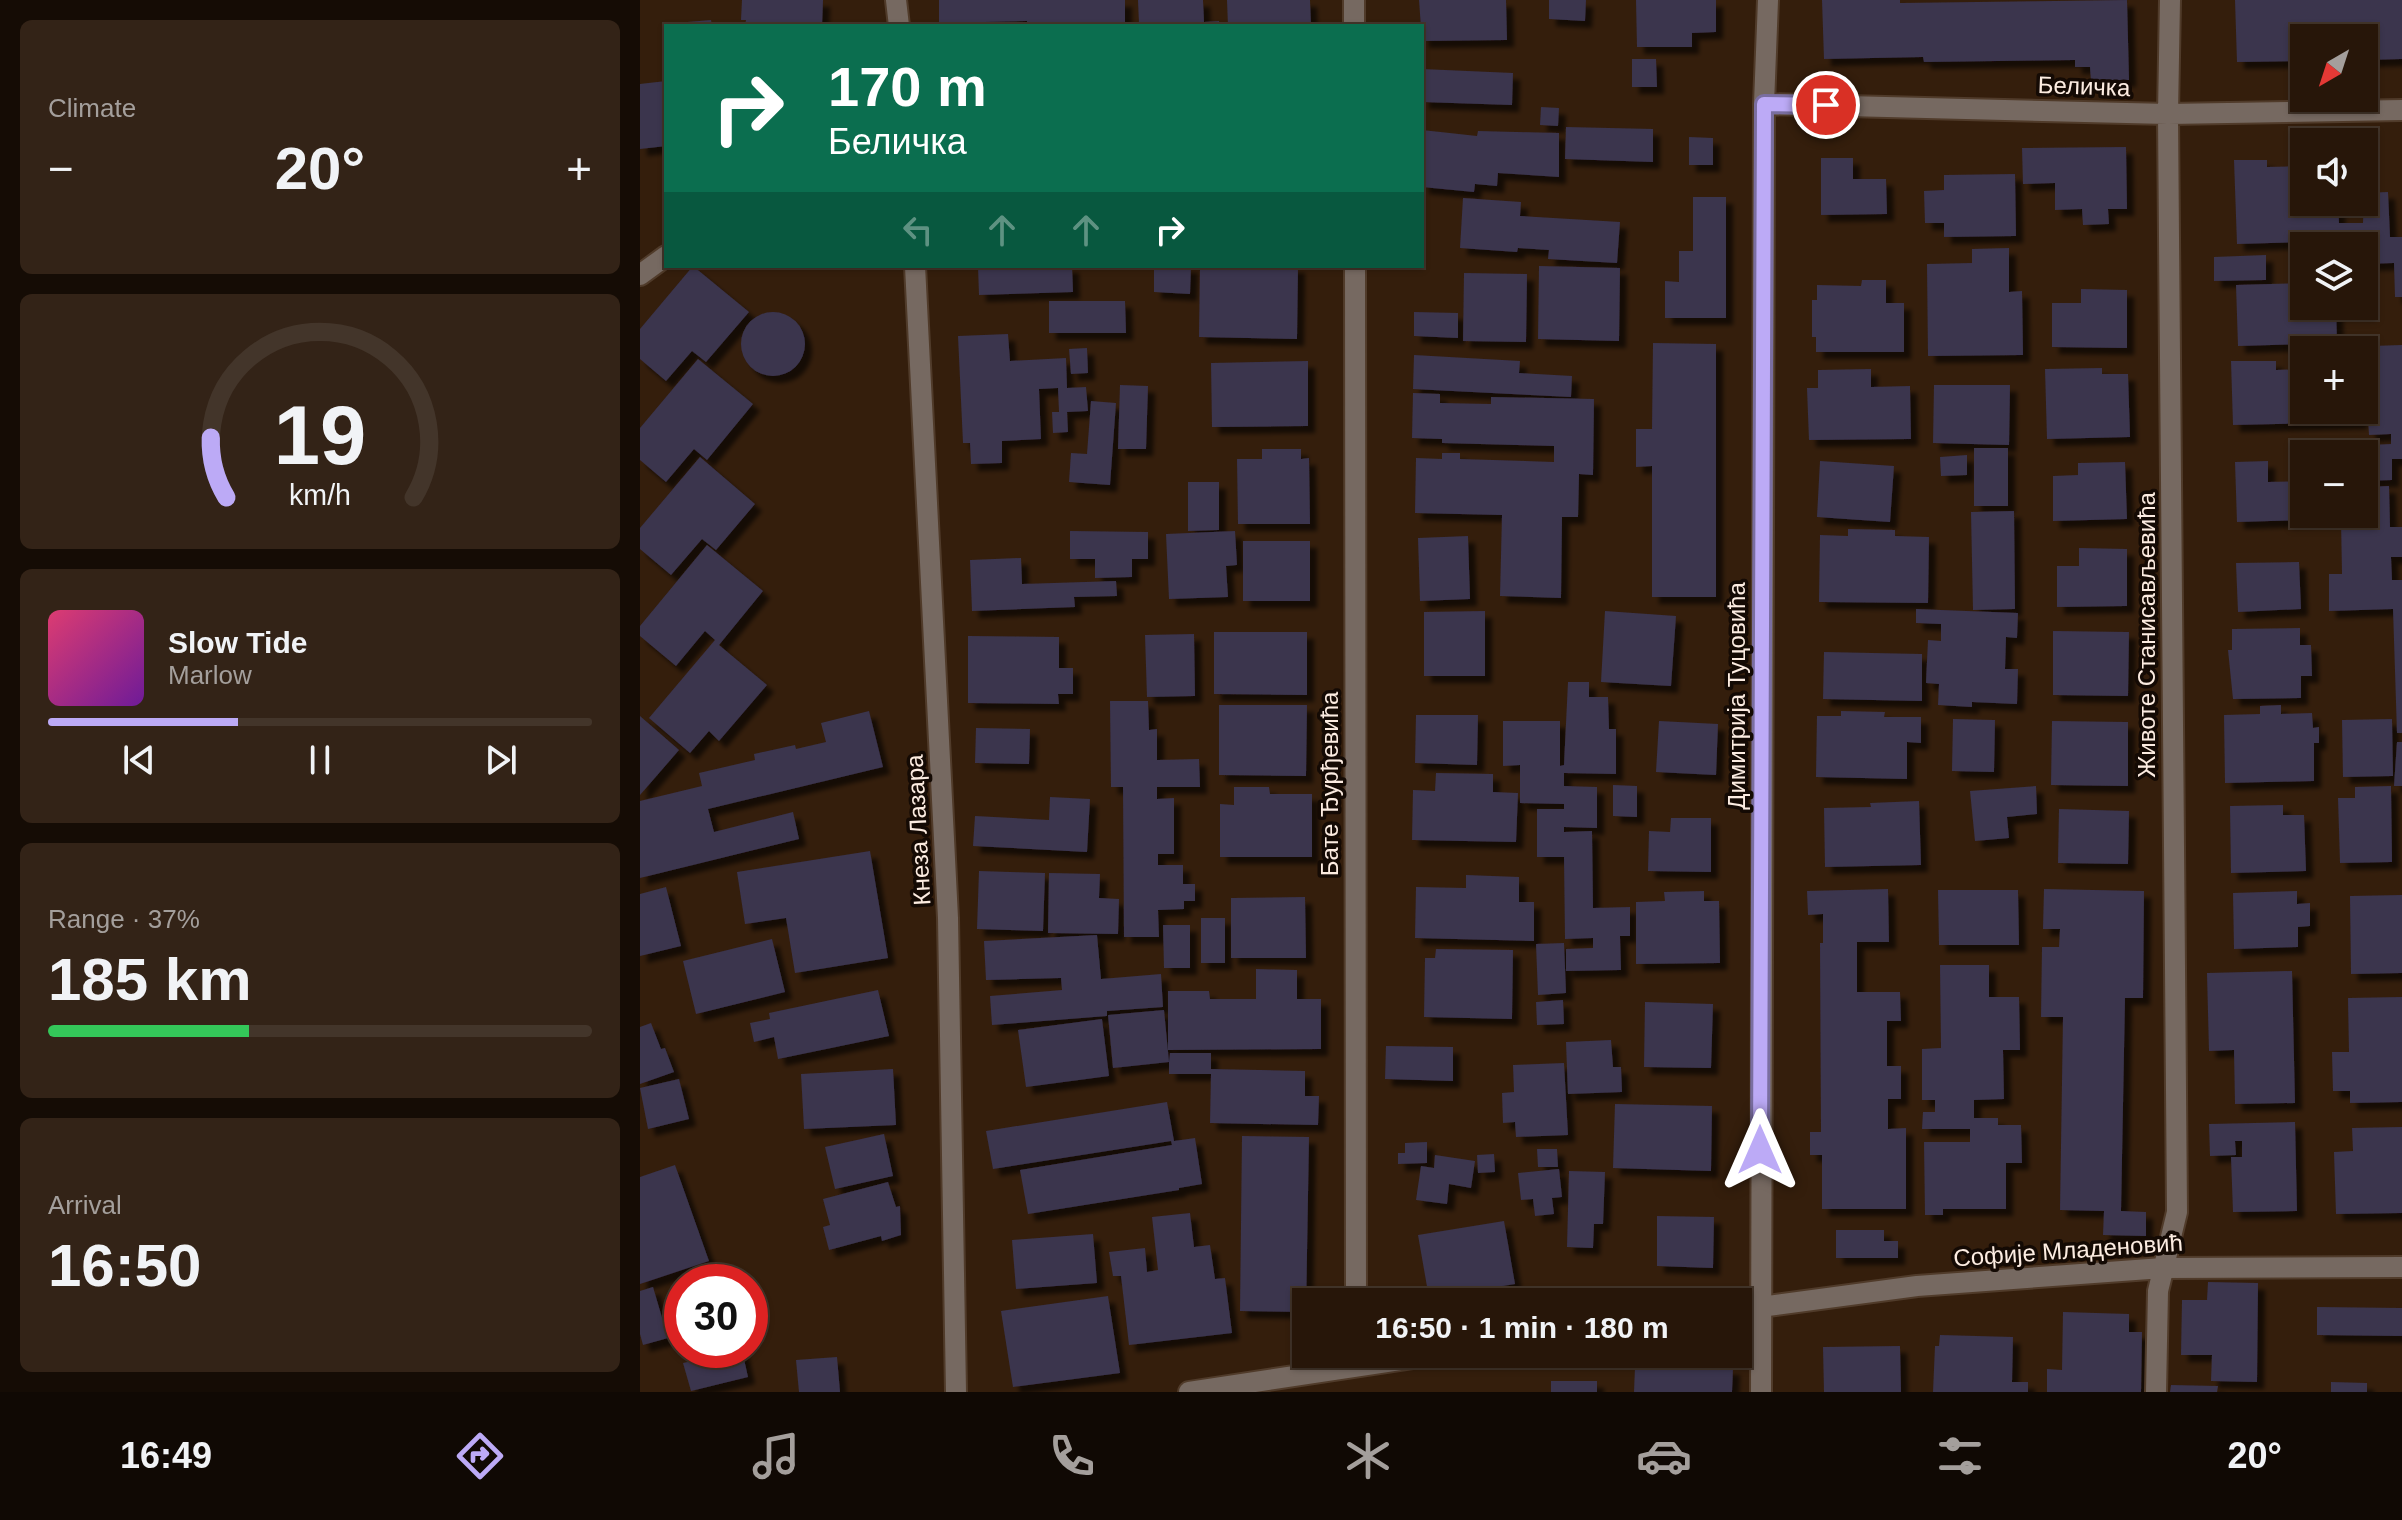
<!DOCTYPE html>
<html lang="en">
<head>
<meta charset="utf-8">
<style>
	body { margin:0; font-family:Helvetica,sans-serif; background:#332317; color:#f1f3f6; height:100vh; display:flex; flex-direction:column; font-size:30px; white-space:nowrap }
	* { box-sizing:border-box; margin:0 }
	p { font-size:26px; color:#a49f9c }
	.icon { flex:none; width:44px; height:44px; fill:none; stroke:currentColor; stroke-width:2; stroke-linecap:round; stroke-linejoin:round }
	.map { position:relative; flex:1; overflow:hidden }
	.panel { display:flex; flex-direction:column; gap:20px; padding:20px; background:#150c05; width:640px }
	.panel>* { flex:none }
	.top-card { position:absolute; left:24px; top:24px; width:760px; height:244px; border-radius:0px; box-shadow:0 2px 6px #0004,0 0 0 2px #43352a; background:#0b6e4f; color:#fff; overflow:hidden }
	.needle { width:52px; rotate:219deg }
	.fabs { position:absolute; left:1650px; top:24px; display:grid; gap:16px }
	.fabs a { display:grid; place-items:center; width:88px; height:88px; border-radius:0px; background:#271609; box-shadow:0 2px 6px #0004,0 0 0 2px #43352a; font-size:40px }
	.speed { position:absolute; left:24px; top:1264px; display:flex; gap:16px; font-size:40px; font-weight:700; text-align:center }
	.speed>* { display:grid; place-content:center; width:104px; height:104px; border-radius:50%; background:#271609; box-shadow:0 2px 6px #0004,0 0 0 2px #43352a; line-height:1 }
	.speed .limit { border:12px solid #d22; background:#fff; color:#111 }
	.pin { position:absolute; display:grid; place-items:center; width:68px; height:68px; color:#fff; margin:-34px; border:4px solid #fff; border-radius:50%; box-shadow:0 2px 8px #0007 }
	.me { position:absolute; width:88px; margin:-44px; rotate:0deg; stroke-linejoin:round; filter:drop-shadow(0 0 6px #0008) }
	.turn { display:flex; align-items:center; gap:28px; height:168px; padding:0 32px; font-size:36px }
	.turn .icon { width:104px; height:104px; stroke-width:2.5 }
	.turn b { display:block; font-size:56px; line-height:68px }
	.lanes { display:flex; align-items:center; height:76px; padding:0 32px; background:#0003; justify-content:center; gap:40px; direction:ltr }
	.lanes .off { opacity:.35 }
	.big { font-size:60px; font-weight:700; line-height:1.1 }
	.panel .widget { flex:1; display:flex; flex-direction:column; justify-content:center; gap:12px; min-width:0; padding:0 28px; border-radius:12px; background:#332317 }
	.panel .dial { align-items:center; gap:0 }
	.dial svg { height:208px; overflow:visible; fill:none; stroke:#43352a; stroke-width:7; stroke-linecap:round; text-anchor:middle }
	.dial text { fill:#f1f3f6; stroke:none }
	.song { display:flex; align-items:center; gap:24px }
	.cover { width:96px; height:96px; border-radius:12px; background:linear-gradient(135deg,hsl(340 70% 55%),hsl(280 70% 35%)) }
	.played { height:8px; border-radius:4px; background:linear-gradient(90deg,#bcaaf6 35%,#43352a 35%) }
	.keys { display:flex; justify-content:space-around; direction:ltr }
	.heat { display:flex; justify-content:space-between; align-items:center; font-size:44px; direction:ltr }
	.charge { height:12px; border-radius:6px; background:linear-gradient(90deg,#34c759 37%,#43352a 0) }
	.trip { position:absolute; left:652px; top:1288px; width:460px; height:80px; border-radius:0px; background:#271609; box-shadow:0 2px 6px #0004,0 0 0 2px #43352a; font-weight:700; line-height:80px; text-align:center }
	.tabs { display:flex; height:128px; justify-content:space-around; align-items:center; background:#100904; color:#a49f9c }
	.tabs .icon { width:56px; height:56px }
	.tabs .selected { color:#bcaaf6 }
	.tabs b { font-size:36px; color:#f1f3f6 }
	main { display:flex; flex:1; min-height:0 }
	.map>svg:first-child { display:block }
	.building { fill:#3a344e; filter:url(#shadow) }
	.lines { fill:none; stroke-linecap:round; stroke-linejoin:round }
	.service-casing { stroke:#503b2a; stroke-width:24 }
	.minor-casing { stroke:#503b2a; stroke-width:24 }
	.tertiary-casing { stroke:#503b2a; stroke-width:24 }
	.service { stroke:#766961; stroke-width:20 }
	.minor { stroke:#766961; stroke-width:20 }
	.tertiary { stroke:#766961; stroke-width:20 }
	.route-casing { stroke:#7a6ea0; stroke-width:20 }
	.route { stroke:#bcaaf6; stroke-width:14 }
	.labels { text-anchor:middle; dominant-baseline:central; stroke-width:7; stroke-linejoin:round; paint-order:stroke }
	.street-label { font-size:24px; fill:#fcece1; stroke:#140a04 }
</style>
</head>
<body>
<main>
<section class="panel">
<div class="widget"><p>Climate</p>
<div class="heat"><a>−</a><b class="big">20°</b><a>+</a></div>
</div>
<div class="widget dial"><svg viewBox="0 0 100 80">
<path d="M14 69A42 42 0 1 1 86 69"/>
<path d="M14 69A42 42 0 0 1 8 46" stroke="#bcaaf6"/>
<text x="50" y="56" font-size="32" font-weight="700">19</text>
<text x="50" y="72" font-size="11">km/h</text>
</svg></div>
<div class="widget">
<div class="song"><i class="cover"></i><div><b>Slow Tide</b><p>Marlow</p></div></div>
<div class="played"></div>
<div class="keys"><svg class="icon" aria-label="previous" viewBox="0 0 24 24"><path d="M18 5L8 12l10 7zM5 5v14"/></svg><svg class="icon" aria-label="pause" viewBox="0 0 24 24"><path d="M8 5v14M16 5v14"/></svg><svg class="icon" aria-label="next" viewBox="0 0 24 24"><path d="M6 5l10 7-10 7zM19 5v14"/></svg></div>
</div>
<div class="widget"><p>Range · 37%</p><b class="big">185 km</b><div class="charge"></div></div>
<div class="widget"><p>Arrival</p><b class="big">16:50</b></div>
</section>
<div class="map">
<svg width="1762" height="1392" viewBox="0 0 1762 1392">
	<defs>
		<filter id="shadow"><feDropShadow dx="7" dy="7" stdDeviation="2" flood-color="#0009"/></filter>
	</defs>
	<rect width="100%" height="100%" fill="#341e0c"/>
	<path class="building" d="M102,0H183L182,26H105L106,20H101Z
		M299,0H485V26H387V21L299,23Z
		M498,0H563L564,22L579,21V26H534V23L499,24Z
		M587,0H670L671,26H588Z
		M779,0H866L867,40L782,41Z
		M909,0H946L945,21L909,19Z
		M996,0H1076V32L1052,33V47H997Z
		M1182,0H1260V3L1487,0L1489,80L1451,81L1450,67H1435V60L1284,62L1283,57L1184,59Z
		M1595,0H1762V59L1724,60V38H1664V61L1597,62Z
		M71,20L72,26H23V24Z
		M992,59H1016L1017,87H992Z
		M782,69L873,73L872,105L782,102Z
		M26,81V146L0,149V84Z
		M901,107L919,108L918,126L900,125Z
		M926,127L1013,129V162L925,159Z
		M782,130L837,136L838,131L919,133V177L858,173L857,186L835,184L834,192L782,187Z
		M1049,137L1073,138V165H1049Z
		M1486,147L1487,209H1468L1469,224L1443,225L1442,209L1415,210V183L1383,184L1382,148Z
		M1181,158H1213V179H1246L1247,214L1181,215Z
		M1594,160H1627V167L1664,166V202H1698L1699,223H1723L1724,193L1748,192L1750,237H1762V297H1755L1754,263L1724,264V246H1694V241L1597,244Z
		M1375,174L1376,236L1304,237V223H1285L1284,191L1304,190V175Z
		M1053,197H1086V318H1025V281L1039,282V251H1053Z
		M823,198L881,202L880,216L980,222L977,263L908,259L909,250L878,248L877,252L820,248Z
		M1369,248V292L1382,291L1383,355L1288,356L1287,264L1332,263V249Z
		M1626,255V280L1574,281V257Z
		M53,266L109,312L66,362L52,351L26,381L0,359V329Z
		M338,266H432L433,292L339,295Z
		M514,266H551L550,294L514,292Z
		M560,266H658L657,339L559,337Z
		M899,266L980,268L979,341L898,339Z
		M824,273L887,274L886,342L823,341Z
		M1222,280H1246V303H1264V352H1176V337H1172V300H1177V285L1221,286Z
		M1663,283L1664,306H1696L1697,343L1598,346L1596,285Z
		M1441,289L1487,290V348L1412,347V303H1441Z
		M409,301H485L486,333H409Z
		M101 344a32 32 0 1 1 64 0a32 32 0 1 1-64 0Z
		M774,312L818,313V338L774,336Z
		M368,334L370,361L426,358L427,388L446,387L448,411L427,412L428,432L413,433L412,412H419L418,388L399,389L401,439L362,441V463L331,464L330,443H323L318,336Z
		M1013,343L1076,344V597H1012V466L996,467V429H1012Z
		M1762,345V459H1752V480L1724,481V454H1709V446L1751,444V434L1729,435L1724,350H1701V347Z
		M447,348L448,373L431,374L429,349Z
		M774,355L880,361L879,373L932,376L931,397L773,389Z
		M58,359L113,404L67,460L54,449L26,482L0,460V428Z
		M668,361V426L572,427L571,363Z
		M1591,361H1636V370L1664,369V410H1720V422L1593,425Z
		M1462,368V374H1488L1490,437L1407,439L1405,369Z
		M1231,369V387L1270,386L1271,439L1169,440L1167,388H1178V370Z
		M480,385L508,386L506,449H478Z
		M1294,385H1370L1369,445L1293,443Z
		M773,393L800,394V403L851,404V397L954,399L953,475L939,474L938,517H922L921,598L860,596L862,515L775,513L776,458L802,459V453H820V459L914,462V446L802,443V439L772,438Z
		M451,401L476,403L470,485L429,482L431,453L447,454Z
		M1334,448H1368V506H1334Z
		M622,449H661V459L669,458L670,524H598L597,459H622Z
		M1327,455V475L1301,476L1300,457Z
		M60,457L115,504L76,550L62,539L31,575L0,549V528Z
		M1180,461L1254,466L1250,522L1177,517Z
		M1628,461V482L1664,481V514H1668V520L1597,522L1595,462Z
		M1485,462L1487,519L1413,521V476L1438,475V463Z
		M548,482H579V530L548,531Z
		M1749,486L1750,527H1762V557H1751L1752,580H1762V733H1757L1753,609L1689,611V574H1702L1701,519L1726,518L1725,487Z
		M1374,511L1375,609L1333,610L1331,512Z
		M1208,529L1255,530V536L1289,537L1288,603L1179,602L1180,535L1208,536Z
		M430,531L508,532V559H492V577L455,578V559H430Z
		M595,531L597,565L586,566L588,597L529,599L526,534Z
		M828,536L830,599L780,601L778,538Z
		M603,541H670V601H603Z
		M67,545L123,591L79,645L127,685L79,741L69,731L50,753L9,718L75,640L65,631L36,666L0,636V626Z
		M1439,548L1487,549V606L1417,607V566H1439Z
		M381,558L382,584L476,581L477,596L434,597L435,607L332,611L330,560Z
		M1659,562L1661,609L1598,612L1596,563Z
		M1276,609L1378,613L1377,638L1366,637L1365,669H1378L1377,704L1332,702V707L1298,705L1299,684L1286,683L1288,640L1301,641V624L1276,623Z
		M845,611V676H784V612Z
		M965,611L1036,616L1031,686L961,682Z
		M1660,628V645H1671L1672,676H1661V698L1593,699L1588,650H1592V629Z
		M1413,631L1489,632L1488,696L1413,695Z
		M574,632H667V695L574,694Z
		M554,634L555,696L507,697L505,635Z
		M328,636L419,637V668H433V694H418L419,704L328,703Z
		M1184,652L1282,654V701L1183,699Z
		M928,682H949V697H968L969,729H976V774L924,773V786L957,787V828L924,827V832L952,831L953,908L990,907V936H980L981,970L926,971V949L953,948V938L925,939L924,857H897V809H924V804L880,803V765L863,766V721H920V766L924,765Z
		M470,701H508L509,730L517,729V760L559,759L560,787H517V799L534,798V854H518V865H543V884H555V901H544V909L518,910L519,937H484L483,787H471Z
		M579,705H667L666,776L579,775Z
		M1641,705V714L1672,713L1673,728L1679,727V743H1674V781L1585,783L1584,715L1620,714V706Z
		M229,711L243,767L68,809L74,832L153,812L159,839L0,878V801L62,786L59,773L115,760L114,754L155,745L156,749L186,742L181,723Z
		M1201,711L1245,712L1244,717H1281V743L1267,742V779L1176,777L1177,716H1201Z
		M776,715H838L837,765L775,763Z
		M0,716L39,750L0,795Z
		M1313,719L1355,720L1354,772L1312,771Z
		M1752,719L1753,776L1703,777L1702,720Z
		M1019,721L1078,724L1076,775L1016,772Z
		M1412,721L1488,722V786L1411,785Z
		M336,728L390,729L389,764L335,763Z
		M1757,742H1762V786H1754Z
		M796,773L853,774V792L878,793L876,842L772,840L773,790L795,791Z
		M973,785L997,786V817L973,816Z
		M1396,786L1397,814L1367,817L1369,838L1335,841L1330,791Z
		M1751,786L1752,862L1700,863L1698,798H1715V787Z
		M594,787H629L630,794H672V857H580V804L594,805Z
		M410,797L450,799L447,852L333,846L335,816L409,820Z
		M1279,801L1281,865L1185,867L1184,808L1231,807L1230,803Z
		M1643,805V815H1664L1666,871L1591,873L1590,806Z
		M1419,809L1489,811L1488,864L1418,863Z
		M1031,818H1071V872L1008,871L1009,831L1030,832Z
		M230,851L248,958L155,973L146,918L105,924L97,872Z
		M339,871L405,873L403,931L337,929Z
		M409,873L460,874L459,898L479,899L478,934L408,933Z
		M826,875L879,877V902H894V941L775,938L776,887L826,888Z
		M26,887L41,946L0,956V894Z
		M1248,889L1249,942H1217V992H1260L1261,1021H1247V1066H1261V1099H1248V1129L1266,1128V1209H1182V1155H1170V1132H1181L1180,943H1183V914L1168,915L1167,891Z
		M1404,889L1504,891L1503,998H1485L1481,1211L1506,1212V1236L1463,1235L1464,1211L1420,1210L1423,1017H1401L1402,947H1419L1420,929H1403Z
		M1298,890H1378L1379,945H1299Z
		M1064,891V901H1079L1080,963L996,964V902L1025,901L1024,892Z
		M1657,891V904L1670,903V926L1658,927V947L1594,949L1593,893Z
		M1762,895V973L1711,974L1710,896Z
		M665,897L666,958H591V898Z
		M561,918H585V963H561Z
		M523,925H550V968H524Z
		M457,935L461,979L521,974L523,1007L467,1011V1016L352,1025L350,996L422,990L421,978L346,980L344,941Z
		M132,939L145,992L56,1014L43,961Z
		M924,943L926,993L898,995L896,944Z
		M796,949L873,950L872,1019L784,1017L785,958H795Z
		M1300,965H1349V997H1379L1380,1050H1363L1364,1099L1334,1100V1118H1358V1125H1381L1382,1163H1366V1209H1303V1215H1285L1284,1142H1330V1129H1282L1283,1112H1295V1100H1282V1049L1301,1048Z
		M616,969L657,970V999H681V1049L528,1050V991H569L570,999H616Z
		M1652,971L1655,1103L1595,1104L1594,1050L1569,1051L1567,973Z
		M238,990L249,1036L138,1059L134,1037L114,1042L110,1023L130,1019L129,1013Z
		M1762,997V1102L1710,1103V1091H1693L1692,1052H1709L1708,998Z
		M923,1000L924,1024L897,1025L896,1002Z
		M1005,1002L1073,1004L1071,1068L1004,1067Z
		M524,1010L529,1062L530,1053H571V1069L665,1071V1096H679L678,1125L570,1123L571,1074H529V1062L473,1068L468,1015Z
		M462,1019L469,1076L386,1087L378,1030Z
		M11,1023L21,1049L25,1048L34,1072L0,1084V1027Z
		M971,1040L973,1067H981L982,1092L928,1094L926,1042Z
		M746,1046L813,1047V1081L745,1079Z
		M924,1063L928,1135L876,1137L875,1122L863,1123L862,1093L874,1092L873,1065Z
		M253,1069L256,1125L164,1129L161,1074Z
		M39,1079L49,1119L8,1129L0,1088Z
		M527,1102L534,1141L555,1138L562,1184L539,1188V1190L388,1214L380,1170L532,1145L531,1141L353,1169L346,1131Z
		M975,1104L1072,1106L1071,1171L973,1168Z
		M1655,1122L1657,1211L1593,1212L1591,1157H1602V1141H1595L1596,1155L1570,1156L1569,1124Z
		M1762,1127V1213L1696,1214L1694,1152L1713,1151L1712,1128Z
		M244,1134L253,1176L195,1189L185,1147Z
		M602,1136L669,1137L666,1312L600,1311Z
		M787,1142V1163L758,1164V1153H765V1143Z
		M897,1149H917L918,1167H898Z
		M854,1154L855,1172L838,1173L837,1155Z
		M795,1155L835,1161L831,1188L809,1184L807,1204L776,1200L781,1166L794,1168Z
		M35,1165L69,1261L0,1284V1177Z
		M919,1169L922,1197L912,1198L914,1214L895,1216L893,1199L881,1200L878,1173Z
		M929,1171L965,1172L963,1224H954L953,1248L927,1247Z
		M248,1182L256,1207L260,1206L261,1235L242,1241L241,1236L189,1250L183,1227L190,1225L183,1199Z
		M550,1213L554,1247L570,1245L575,1279L585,1278L592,1333L489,1345L481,1276H473L469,1252L505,1248L507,1272L518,1270L512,1217Z
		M1017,1216L1074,1217L1073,1268L1017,1266Z
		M864,1221L875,1284L789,1298L778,1235Z
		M1196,1230H1244V1241H1258V1258H1196Z
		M453,1234L457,1283L376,1289L372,1240Z
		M1568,1282L1618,1283L1617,1382L1571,1381L1572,1355H1541L1542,1300H1567Z
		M13,1287L28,1338L3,1345L0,1334V1291Z
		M468,1296L480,1373L373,1387L361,1311Z
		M1677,1307L1762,1308V1336L1677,1335Z
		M1423,1312L1489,1314V1332H1502L1501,1392H1407V1369L1422,1370Z
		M1300,1335L1373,1337L1372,1382H1388V1392H1293L1295,1346H1299Z
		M1260,1346L1261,1392H1184L1183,1347Z
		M102,1350L108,1377L51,1391L43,1363Z
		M197,1357L200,1392H159L156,1360Z
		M995,1367L1093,1368L1092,1392H994Z
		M911,1381H957V1392H911Z
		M1691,1382L1727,1383V1392H1691Z
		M1531,1385L1578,1386L1577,1392H1530Z"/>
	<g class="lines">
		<g class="service-casing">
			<path id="service" d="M0,275L26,256"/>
		</g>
		<g class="minor-casing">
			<path id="minor" d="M714,0V26
				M1124,104L1528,114L1762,110
				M715,266L716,1302
				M1098,1310L1277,1286L1523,1268L1762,1267
				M549,1392L800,1354
				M1121,1392L1124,104L1128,0
				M1516,1392L1518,1291L1537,1212L1528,114L1530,0"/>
		</g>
		<g class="tertiary-casing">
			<path id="tertiary" d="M256,0L259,26
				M275,266L308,918L316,1392"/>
		</g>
		<use href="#service" class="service"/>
		<use href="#minor" class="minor"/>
		<use href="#tertiary" class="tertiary"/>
	</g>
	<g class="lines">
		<g class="route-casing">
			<path id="route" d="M1120,1150L1124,104L1186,105"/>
		</g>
		<use href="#route" class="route"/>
	</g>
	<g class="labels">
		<g class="street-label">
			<text transform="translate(1444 86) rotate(2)">Беличка</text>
			<text transform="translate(1506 635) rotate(-90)">Животе Станисављевића</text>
			<text transform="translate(1096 696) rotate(-90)">Димитрија Туцовића</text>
			<text transform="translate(689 784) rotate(-90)">Бате Ђурђевића</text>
			<text transform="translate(278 830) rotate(-93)">Кнеза Лазара</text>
			<text transform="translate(1428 1250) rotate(-4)">Софије Младеновић</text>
		</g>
	</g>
</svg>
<div class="fabs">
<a><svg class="needle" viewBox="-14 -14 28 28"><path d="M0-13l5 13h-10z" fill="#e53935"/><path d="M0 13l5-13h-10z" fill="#a49f9c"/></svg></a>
<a><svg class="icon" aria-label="sound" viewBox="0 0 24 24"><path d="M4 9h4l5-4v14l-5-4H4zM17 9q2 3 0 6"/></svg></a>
<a><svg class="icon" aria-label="layers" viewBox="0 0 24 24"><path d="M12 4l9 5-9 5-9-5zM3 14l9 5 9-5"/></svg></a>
<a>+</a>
<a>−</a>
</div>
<div class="speed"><div class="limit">30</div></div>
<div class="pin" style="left:1186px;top:105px;background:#d93025"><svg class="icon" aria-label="arrive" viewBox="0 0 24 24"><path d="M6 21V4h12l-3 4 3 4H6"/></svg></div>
<svg class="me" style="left:1120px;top:1150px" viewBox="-20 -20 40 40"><path d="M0-17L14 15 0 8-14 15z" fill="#bcaaf6" stroke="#fff" stroke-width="4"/></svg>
<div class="trip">16:50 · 1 min · 180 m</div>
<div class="top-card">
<div class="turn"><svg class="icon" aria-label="right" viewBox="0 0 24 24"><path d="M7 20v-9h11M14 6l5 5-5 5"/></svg><div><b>170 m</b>Беличка</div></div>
<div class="lanes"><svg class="icon off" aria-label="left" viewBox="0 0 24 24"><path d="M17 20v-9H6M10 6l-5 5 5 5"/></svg><svg class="icon off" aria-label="ahead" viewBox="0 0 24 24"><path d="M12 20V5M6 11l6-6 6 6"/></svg><svg class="icon off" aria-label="ahead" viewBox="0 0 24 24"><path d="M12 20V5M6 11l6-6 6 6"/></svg><svg class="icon" aria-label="right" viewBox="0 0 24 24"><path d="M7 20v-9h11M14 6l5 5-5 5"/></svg></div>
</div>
</div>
</main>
<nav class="tabs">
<b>16:49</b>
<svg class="icon selected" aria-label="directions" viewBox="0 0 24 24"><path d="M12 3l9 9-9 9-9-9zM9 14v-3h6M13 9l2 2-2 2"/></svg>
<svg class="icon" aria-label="music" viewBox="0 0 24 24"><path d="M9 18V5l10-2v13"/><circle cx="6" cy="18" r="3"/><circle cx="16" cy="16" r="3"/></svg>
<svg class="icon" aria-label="phone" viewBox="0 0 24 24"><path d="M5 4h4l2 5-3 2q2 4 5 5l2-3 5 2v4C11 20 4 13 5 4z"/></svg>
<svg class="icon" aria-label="climate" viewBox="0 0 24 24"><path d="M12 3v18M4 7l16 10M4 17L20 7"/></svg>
<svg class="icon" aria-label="car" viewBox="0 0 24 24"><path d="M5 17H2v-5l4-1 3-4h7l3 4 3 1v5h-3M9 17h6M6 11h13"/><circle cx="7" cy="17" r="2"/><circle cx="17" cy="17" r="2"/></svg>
<svg class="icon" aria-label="filters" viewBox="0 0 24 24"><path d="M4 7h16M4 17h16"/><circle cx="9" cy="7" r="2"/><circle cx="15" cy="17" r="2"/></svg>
<b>20°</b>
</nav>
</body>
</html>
